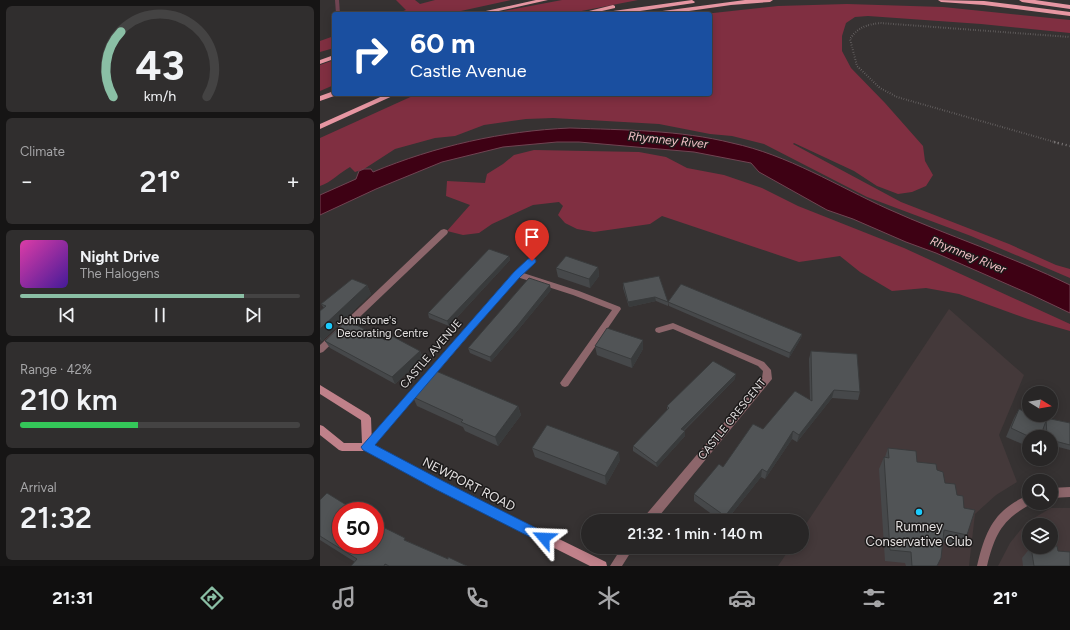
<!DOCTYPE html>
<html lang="en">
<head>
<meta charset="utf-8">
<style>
	body { margin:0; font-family:Figtree,sans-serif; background:#302e2e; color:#f1f3f6; height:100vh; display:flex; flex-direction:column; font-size:15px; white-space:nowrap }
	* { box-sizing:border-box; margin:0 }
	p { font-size:13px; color:#a5a5a7 }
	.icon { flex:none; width:22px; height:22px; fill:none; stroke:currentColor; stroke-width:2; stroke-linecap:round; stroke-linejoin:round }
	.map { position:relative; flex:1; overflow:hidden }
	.details { display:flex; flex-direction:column; gap:6px; padding:6px; background:#161515; width:320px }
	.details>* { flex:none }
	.guide { position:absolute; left:12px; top:12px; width:380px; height:84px; border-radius:4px; box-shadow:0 2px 10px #0003,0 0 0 1px #444343; background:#1a4fa0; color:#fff; overflow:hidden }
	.needle { width:26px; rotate:101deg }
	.controls { position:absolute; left:702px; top:386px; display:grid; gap:8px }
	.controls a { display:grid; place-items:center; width:36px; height:36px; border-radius:50%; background:#282626; box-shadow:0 2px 10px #0003,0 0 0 1px #444343; font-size:20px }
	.speed { position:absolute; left:12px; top:502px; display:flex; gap:8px; font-size:20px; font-weight:700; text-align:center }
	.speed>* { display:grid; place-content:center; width:52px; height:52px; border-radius:50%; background:#282626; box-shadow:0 2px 10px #0003,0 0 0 1px #444343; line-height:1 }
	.speed .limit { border:6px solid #d22; background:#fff; color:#111 }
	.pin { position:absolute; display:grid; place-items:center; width:34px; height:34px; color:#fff; margin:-41px -17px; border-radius:50% 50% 50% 0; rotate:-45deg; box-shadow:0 0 4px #0007 }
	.pin .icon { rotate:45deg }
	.me { position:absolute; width:44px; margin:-22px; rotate:296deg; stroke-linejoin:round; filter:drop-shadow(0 0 3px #0008) }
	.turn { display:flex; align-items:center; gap:14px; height:84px; padding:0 12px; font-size:18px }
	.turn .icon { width:52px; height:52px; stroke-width:2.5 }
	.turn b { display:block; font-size:28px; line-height:34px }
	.big { font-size:30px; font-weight:600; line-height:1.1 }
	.details .tile { flex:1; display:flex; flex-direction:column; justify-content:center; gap:6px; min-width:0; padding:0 14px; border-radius:6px; background:#302e2e }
	.details .dial { align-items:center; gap:0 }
	.dial svg { height:104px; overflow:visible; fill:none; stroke:#444343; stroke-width:7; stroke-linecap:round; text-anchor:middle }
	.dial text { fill:#f1f3f6; stroke:none }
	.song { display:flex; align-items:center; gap:12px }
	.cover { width:48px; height:48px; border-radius:6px; background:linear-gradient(135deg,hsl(320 70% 55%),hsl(260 70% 35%)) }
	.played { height:4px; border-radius:2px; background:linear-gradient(90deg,#8abfa5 80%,#444343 80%) }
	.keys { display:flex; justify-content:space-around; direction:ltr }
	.heat { display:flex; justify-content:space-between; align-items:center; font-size:22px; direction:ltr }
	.charge { height:6px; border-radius:3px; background:linear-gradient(90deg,#34c759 42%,#444343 0) }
	.trip { position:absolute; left:261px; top:514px; width:228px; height:40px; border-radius:20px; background:#282626; box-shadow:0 2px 10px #0003,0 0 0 1px #444343; font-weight:600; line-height:40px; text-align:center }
	.menu { display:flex; height:64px; justify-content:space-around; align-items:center; background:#100f0f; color:#a5a5a7 }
	.menu .icon { width:28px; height:28px }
	.menu .selected { color:#8abfa5 }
	.menu b { font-size:18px; color:#f1f3f6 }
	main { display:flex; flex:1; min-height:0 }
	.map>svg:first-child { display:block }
	.built { fill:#44393a; fill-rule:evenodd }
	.green { fill:#802f41 }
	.water { fill:#3e0114; stroke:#704452 }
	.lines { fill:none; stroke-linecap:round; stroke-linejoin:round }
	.stream { fill:#704452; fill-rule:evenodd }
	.path-far1 { stroke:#7d7979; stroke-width:2; stroke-dasharray:0.5 2; stroke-linecap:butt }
	.path { stroke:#7d7979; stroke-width:2.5; stroke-dasharray:1 3; stroke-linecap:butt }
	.service { fill:#8d666b; fill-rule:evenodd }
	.minor { fill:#8d666b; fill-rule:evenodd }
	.secondary { fill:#c0818a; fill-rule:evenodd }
	.primary { fill:#e696a2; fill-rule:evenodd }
	.wall { fill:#46484a }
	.shaded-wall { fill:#393b3c }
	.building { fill:#515456; stroke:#393b3c }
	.route { fill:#1a73e8; stroke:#114b97 }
	.poi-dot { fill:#1bcafc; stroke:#1c1a1a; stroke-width:1.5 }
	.labels { text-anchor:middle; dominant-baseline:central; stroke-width:3; stroke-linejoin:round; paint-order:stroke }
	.poi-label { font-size:11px; fill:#e4e1e1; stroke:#1c1a1a; text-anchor:start }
	.street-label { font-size:11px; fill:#e4e1e1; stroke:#1c1a1a }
	.water-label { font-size:12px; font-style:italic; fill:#f3c1c7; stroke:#1c1a1a }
	.near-street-label { font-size:13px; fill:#e4e1e1; stroke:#1c1a1a }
	.near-poi-label { font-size:13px; fill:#e4e1e1; stroke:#1c1a1a }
</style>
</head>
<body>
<main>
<section class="details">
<div class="tile dial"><svg viewBox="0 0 100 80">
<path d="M14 69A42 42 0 1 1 86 69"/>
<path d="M14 69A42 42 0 0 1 20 19" stroke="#8abfa5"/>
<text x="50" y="56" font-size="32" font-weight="700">43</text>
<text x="50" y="72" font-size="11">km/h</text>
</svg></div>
<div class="tile"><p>Climate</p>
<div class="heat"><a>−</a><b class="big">21°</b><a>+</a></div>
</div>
<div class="tile">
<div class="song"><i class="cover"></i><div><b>Night Drive</b><p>The Halogens</p></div></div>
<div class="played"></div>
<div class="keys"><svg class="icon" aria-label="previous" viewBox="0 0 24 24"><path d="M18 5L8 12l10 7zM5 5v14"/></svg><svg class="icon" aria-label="pause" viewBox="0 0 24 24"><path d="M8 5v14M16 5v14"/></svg><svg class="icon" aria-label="next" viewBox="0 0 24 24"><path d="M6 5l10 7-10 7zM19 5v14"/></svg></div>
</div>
<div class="tile"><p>Range · 42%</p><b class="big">210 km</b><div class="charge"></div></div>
<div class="tile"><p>Arrival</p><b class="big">21:32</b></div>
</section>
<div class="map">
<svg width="750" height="566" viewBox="0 0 750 566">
	<rect width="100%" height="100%" fill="#363232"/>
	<path class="built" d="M629,309L704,375L679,435L697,482L676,495L655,514L649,566H458L471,547H482V530Z
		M731,508H750V566H678L690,543L707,522ZM709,525H731V547H709Z"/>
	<path class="green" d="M76,0H95L100,4L115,0H191L127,14H75L86,10Z
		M242,0H318L246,14H168Z
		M527,4L623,7L750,20V33L661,24L548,16L535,17L526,23L522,36V51L531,68L565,103L603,146L605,161L613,175L606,186L592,192L578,194L557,186L534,171L474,143L473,144L581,202L689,244L736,265L750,269V278L651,236L547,197L444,144L412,136L390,134L339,124L233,118L206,119L164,125L135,136L115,138L75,149L44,169L35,172L30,167C19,173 12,182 0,186V138L97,94H390V14H384L458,6Z
		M14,36V48L0,52V41Z
		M14,60V85L0,91V65Z
		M214,150L319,152L346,157L367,168L404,175L442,188L478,206L584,248L750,324V331L708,319L639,294L606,288L572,291L540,272L520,256L479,262L342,216L330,224L274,232L257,229L245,223L238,215L243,206L239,202L213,205L172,224L159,233L143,235L127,231L150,205L126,196L127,181L165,183L167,174L183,164L194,155Z"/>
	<path class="water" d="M250,128C304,130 360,130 412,143C468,155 517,186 568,209C628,236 691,256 750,285V313L712,295L616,253L586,242L533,219L507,210L439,172L431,163L374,152L259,142H237L183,147L122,162L56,189L0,215V195L36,179L39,171L44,169H51L53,172C116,146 182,131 250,128Z"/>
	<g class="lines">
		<path class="stream" d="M15,0H19L20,14H16Z"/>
		<path class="path-far1" d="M738,143L577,97L560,88L537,66L530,39C538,27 546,25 560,23L750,37"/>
		<path class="path" d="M734,142L750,146"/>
		<path class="service" d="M124,229L127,230L128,232L127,234L3,352L0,353V345L121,230Z
			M197,271L259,291L300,307L301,309L248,386L245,387L242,386L240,383L292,310L253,295L194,276L193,274Z"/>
		<path class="minor" d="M212,258L215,259L216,261L215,263L200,276L50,450L47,451L44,450L42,447L44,444L194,272L209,259Z
			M353,323L444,362L451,370L452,379L335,521H323L324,517L442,378L443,371L438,366L353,329L339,333L336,332L335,330L336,328Z
			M750,487V497L731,498V488Z
			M709,495V503H713C682,519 675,534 667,566H657C665,532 674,509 709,495Z
			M302,547H314L302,566H290Z"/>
		<path class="secondary" d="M0,385L49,415L51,418L52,445L149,495L286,562L287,566H270L141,501L46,451H22L19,450L0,435V425L3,426L24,443H42L41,420L0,394Z"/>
		<path class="primary" d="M216,0H228L165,14H152Z
			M372,0L375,2L374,3L300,14H283L286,12Z
			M425,0H453L450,2L411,5L348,14H332L335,12Z
			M618,0L664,1L750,12V16L664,5L621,2Z
			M699,0H715L750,5V9L702,2Z
			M293,5L295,6V8L269,14H257Z
			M14,55V59L0,64V60Z
			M14,91V94L17,95L0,101V96Z
			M67,94H77L0,129V124Z"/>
	</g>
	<path class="wall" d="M189,256L190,260L129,326L109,318L108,313Z
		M278,267L279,276L270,288L238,277L236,268Z
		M303,283L348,302V306L336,301L309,307L303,288Z
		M47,285L51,294L2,341L0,339V311L4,308L1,304Z
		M231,290L198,330L171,362L150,353L148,348Z
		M348,302L482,334L481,338L469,358L349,306Z
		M65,340L100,351L103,358L75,384L10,348L5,341Z
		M323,340V349L312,368L277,355L275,346Z
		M491,351L540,392L538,400L512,398L477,442L472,439L445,479L441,477L406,521H401L374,501V494L403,467L443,429L490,400L489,359Z
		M415,379L364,431L365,436L337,467L313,451V446L347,410V406Z
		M93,397L198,406L201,415L178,446L145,431L143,427L97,406Z
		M699,409L725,421L726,418L750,423V450L731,445V437H724V427L720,437H709V447L686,437L694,418Z
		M212,448L300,460L286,485L215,457Z
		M568,448L597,462L617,470L625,483L637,495L647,535L641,546L622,542L617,566H586L585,563L565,561L559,469L564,457H565Z
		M0,500L21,511L87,541L128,559L147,566H31L35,562L0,540Z
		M711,547L717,548L718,547H731L738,551L750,566H703L702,558Z"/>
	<path class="shaded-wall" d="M189,256L190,260L129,326L127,321Z
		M278,267L279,276L270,288L269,279Z
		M47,285L51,294L2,341L0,337V329Z
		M230,285L231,290L198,330L171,362L170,357Z
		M335,297L336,301L309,307L308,302Z
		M482,334L481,338L469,358L470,353Z
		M323,340V349L312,368L311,359Z
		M100,351L103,358L75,384L72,377Z
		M416,374L415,379L361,433V429Z
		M514,390L512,398L477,442L479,435Z
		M198,406L201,415L178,446L175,437Z
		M365,431V436L337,467L336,463Z
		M473,431L472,439L445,479L447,472Z
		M299,452L300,460L286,485L285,476Z
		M442,469L441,477L406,521H405V516Z"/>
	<path class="building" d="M169,249L189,256L127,321L108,313Z
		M246,256L278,267L269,279L236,268Z
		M339,276L348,302L335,297L308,302L303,283Z
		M209,278L230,285L197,326L170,357L148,348Z
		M32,279L47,285L0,329V311L6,306L1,304Z
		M361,284L482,334L470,353L348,302Z
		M27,320L65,340L70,335L100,351L72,377L5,341Z
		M287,328L323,340L311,359L275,346Z
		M491,351L537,354L540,392L514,390L479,435L473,431L447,472L442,469L405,516L374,494L399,464L403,467L433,424L443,429L475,391L492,401Z
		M393,361L416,374L361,429L365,431L336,463L313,446L349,408L347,406Z
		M116,371L198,406L175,437L141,422L143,420L93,397Z
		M699,409L709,414V415H712L726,421L720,437H710L691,428Z
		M726,418L750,423V445L731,440V437H727Z
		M227,425L299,452L285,476L212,448Z
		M568,448L596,451L597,462L616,464L617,470L623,472L625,483L635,484L637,495L643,496L644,508L655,510L647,535L624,530L621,558L617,566H592L591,552L570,550L564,457L569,458Z
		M7,493L36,511H21V545H55V523L85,538L84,540L128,559V557L147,566H69L65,564L64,566H31L37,559L0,536V500Z
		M731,546H737L738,551L750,552V566H714L711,547L721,549L720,547H731Z"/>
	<path class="route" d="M212,258L215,259L216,261L215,263L200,277L154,329L55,445L123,481L228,534L230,538L228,542L224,544L115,489L43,450L41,447L194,272L208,259Z"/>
	<g class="poi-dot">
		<circle cx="9" cy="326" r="4"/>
		<circle cx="599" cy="512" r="4"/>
	</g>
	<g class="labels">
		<g class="poi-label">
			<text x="17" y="320">Johnstone's<tspan x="17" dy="13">Decorating Centre</tspan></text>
		</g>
		<g class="street-label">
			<text transform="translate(111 354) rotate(-49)">CASTLE AVENUE</text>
			<text transform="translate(412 419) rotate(-51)">CASTLE CRESCENT</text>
		</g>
		<g class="water-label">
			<text transform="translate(348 140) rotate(6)">Rhymney River</text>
			<text transform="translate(648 255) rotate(22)">Rhymney River</text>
		</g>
		<g class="near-street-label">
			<text transform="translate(149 484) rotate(27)">NEWPORT ROAD</text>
		</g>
		<g class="near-poi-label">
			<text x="599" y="526">Rumney<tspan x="599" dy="15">Conservative Club</tspan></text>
		</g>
	</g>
</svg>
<div class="controls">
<a><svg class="needle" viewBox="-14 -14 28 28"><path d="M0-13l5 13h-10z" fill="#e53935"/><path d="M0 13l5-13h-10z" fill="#a5a5a7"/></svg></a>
<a><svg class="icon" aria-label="sound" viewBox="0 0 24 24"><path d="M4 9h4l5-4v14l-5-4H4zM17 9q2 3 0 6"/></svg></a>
<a><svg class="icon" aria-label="search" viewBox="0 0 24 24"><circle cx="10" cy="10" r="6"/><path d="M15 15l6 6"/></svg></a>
<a><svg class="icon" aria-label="layers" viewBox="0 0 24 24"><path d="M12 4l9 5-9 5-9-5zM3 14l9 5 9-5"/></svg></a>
</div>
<div class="speed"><div class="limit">50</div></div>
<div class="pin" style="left:212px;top:261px;background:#d93025"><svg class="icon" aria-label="arrive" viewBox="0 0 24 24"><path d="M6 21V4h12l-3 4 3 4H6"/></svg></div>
<svg class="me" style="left:224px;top:538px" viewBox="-20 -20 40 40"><path d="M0-17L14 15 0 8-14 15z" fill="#1a73e8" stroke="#fff" stroke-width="4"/></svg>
<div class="trip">21:32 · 1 min · 140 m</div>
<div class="guide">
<div class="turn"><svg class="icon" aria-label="right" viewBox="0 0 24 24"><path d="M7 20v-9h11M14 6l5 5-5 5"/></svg><div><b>60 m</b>Castle Avenue</div></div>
</div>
</div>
</main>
<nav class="menu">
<b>21:31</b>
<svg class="icon selected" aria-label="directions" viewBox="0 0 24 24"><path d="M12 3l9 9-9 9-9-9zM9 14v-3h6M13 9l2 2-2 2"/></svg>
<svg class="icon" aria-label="music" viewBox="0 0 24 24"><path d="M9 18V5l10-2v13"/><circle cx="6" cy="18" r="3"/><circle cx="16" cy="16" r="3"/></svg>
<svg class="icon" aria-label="phone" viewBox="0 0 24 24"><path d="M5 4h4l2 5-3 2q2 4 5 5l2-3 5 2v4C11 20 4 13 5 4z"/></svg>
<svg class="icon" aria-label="climate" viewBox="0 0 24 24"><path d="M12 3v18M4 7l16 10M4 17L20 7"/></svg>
<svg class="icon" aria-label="car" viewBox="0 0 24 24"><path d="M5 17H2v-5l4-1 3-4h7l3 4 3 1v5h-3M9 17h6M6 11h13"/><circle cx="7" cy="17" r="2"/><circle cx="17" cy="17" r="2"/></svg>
<svg class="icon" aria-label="filters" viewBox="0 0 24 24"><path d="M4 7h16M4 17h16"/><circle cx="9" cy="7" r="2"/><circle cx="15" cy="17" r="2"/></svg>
<b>21°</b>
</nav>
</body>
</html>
